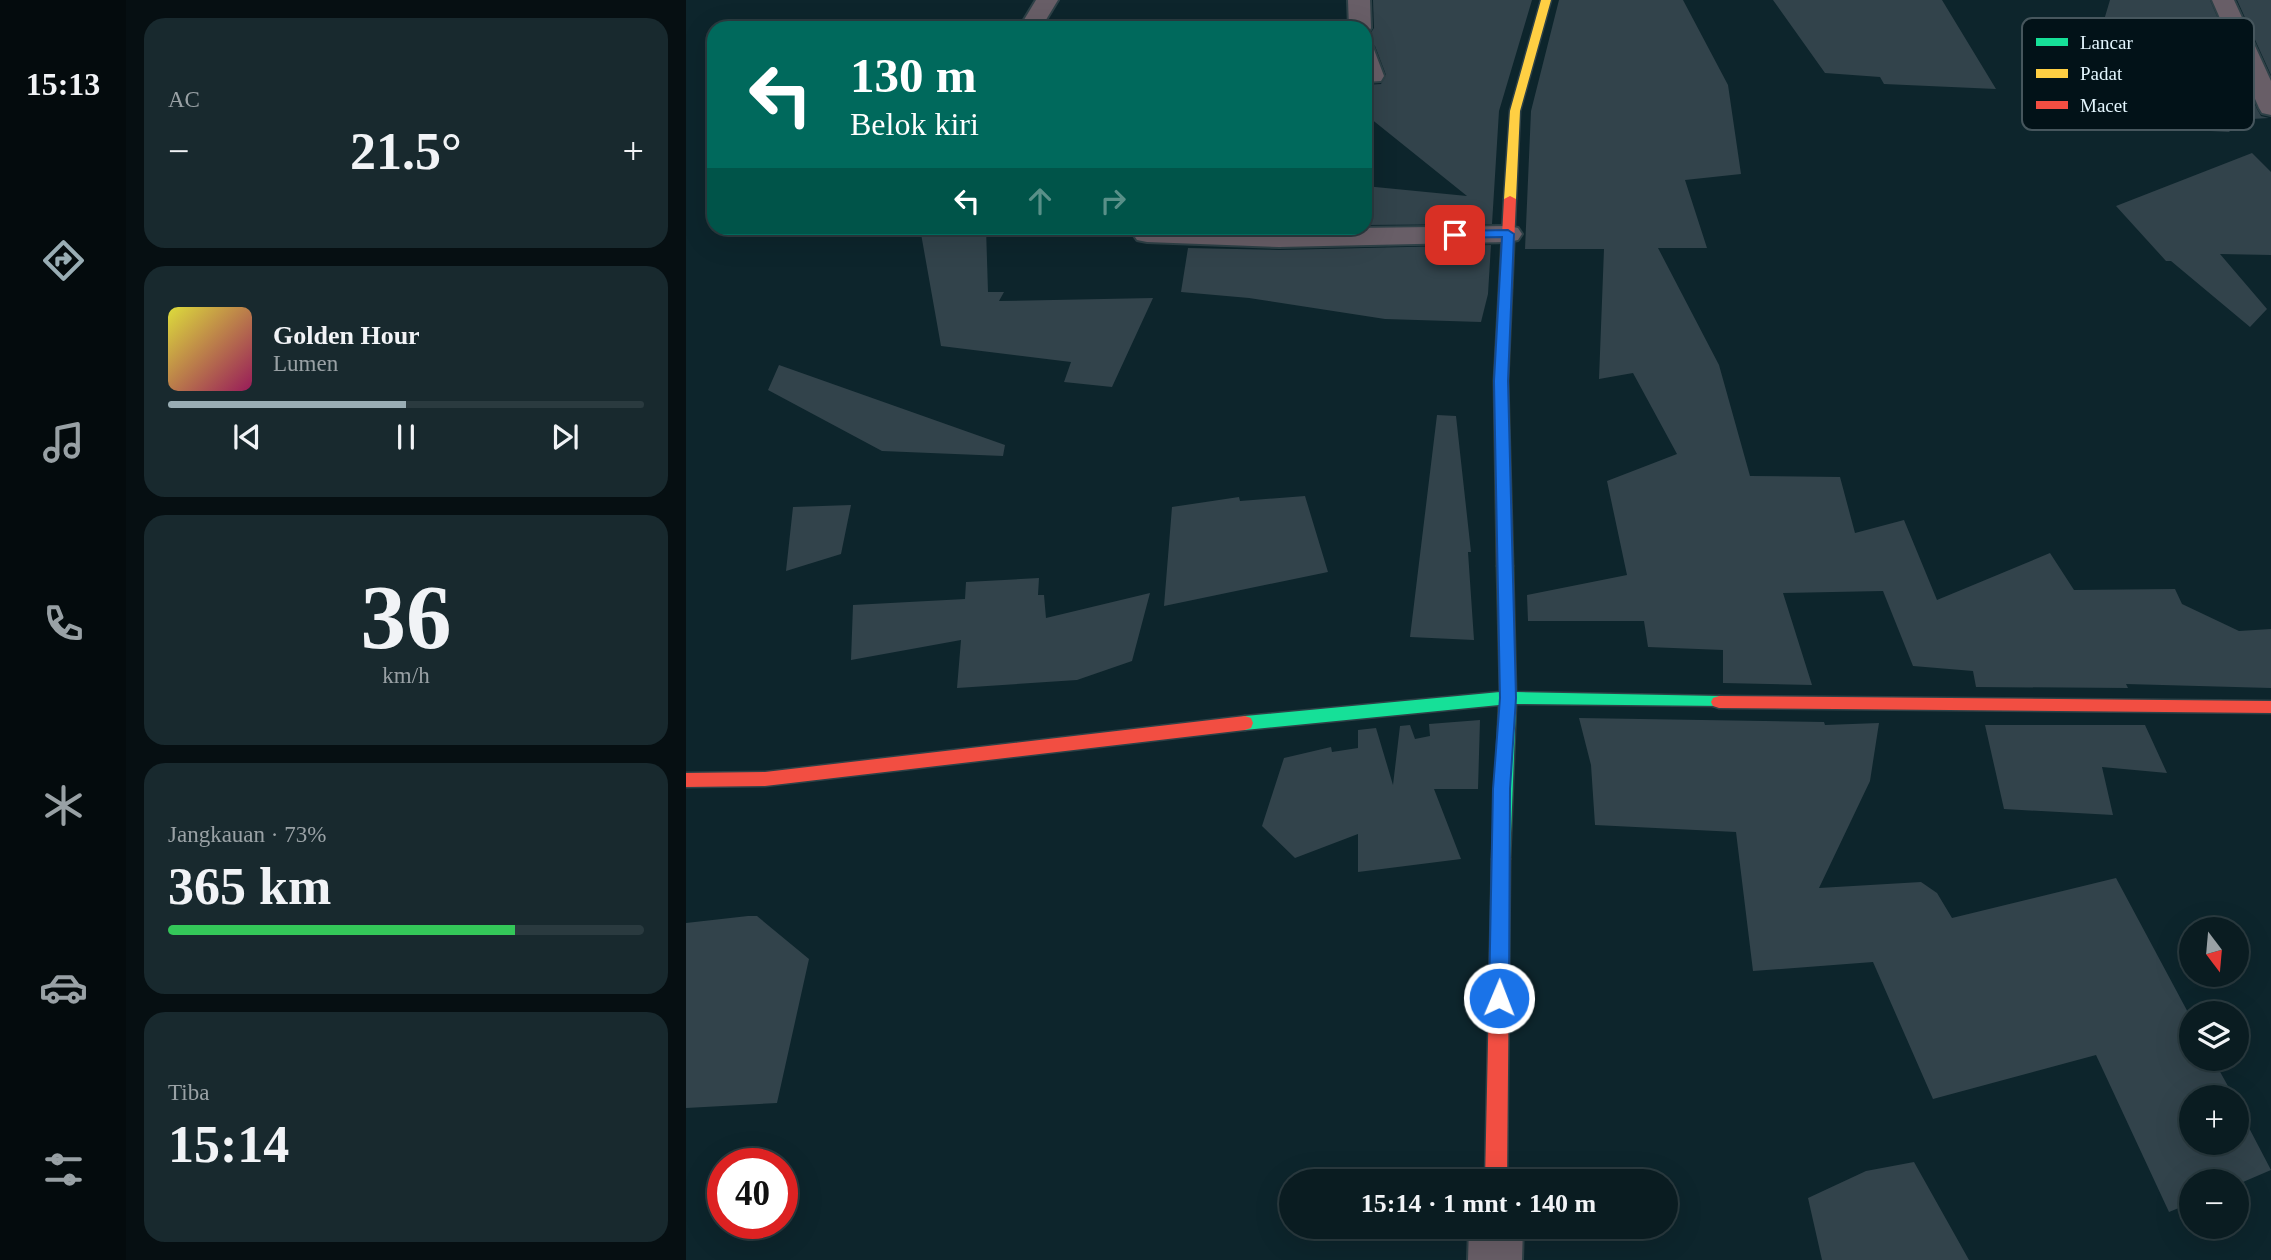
<!DOCTYPE html>
<html lang="id">
<head>
<meta charset="utf-8">
<style>
	body { margin:0; font-family:Georgia,serif; background:#18292e; color:#f1f3f6; height:100vh; display:flex; flex-direction:column; font-size:26px; white-space:nowrap }
	* { box-sizing:border-box; margin:0 }
	p { font-size:23px; color:#99a1a5 }
	.icon { flex:none; width:38px; height:38px; fill:none; stroke:currentColor; stroke-width:2; stroke-linecap:round; stroke-linejoin:round }
	.map { position:relative; flex:1; overflow:hidden }
	.details { display:flex; flex-direction:column; gap:18px; padding:18px; background:#060f12; width:560px }
	.details>* { flex:none }
	.top-card { position:absolute; left:21px; top:21px; width:665px; height:214px; border-radius:21px; box-shadow:0 7px 28px #0002,0 0 0 2px #2a3a3f; background:#00695c; color:#fff; overflow:hidden }
	.needle { width:46px; rotate:164deg }
	.tools { position:absolute; left:1493px; top:917px; display:grid; gap:14px }
	.tools a { display:grid; place-items:center; width:70px; height:70px; border-radius:50%; background:#0a1c21; box-shadow:0 7px 28px #0002,0 0 0 2px #2a3a3f; font-size:35px }
	.speed { position:absolute; left:21px; top:1148px; display:flex; gap:14px; font-size:35px; font-weight:700; text-align:center }
	.speed>* { display:grid; place-content:center; width:91px; height:91px; border-radius:50%; background:#0a1c21; box-shadow:0 7px 28px #0002,0 0 0 2px #2a3a3f; line-height:1 }
	.speed .limit { border:10px solid #d22; background:#fff; color:#111 }
	.pin { position:absolute; display:grid; place-items:center; width:60px; height:60px; color:#fff; margin:-30px; border-radius:14px; box-shadow:0 4px 10px #0006 }
	.me { position:absolute; width:77px; margin:-38px; rotate:1deg; stroke-linejoin:round; filter:drop-shadow(0 0 5px #0008) }
	.turn { display:flex; align-items:center; gap:24px; height:147px; padding:0 28px; font-size:32px }
	.turn .icon { width:91px; height:91px; stroke-width:2.5 }
	.turn b { display:block; font-size:49px; line-height:60px }
	.lanes { display:flex; align-items:center; height:66px; padding:0 28px; background:#0003; justify-content:center; gap:35px; direction:ltr }
	.lanes .off { opacity:.35 }
	.big { font-size:52px; font-weight:700; line-height:1.1 }
	.details .tile { flex:1; display:flex; flex-direction:column; justify-content:center; gap:10px; min-width:0; padding:0 24px; border-radius:21px; background:#18292e }
	.details .dial { align-items:center; gap:0 }
	.dial b { font-size:91px; line-height:1 }
	.song { display:flex; align-items:center; gap:21px }
	.cover { width:84px; height:84px; border-radius:10px; background:linear-gradient(135deg,hsl(60 70% 55%),hsl(330 70% 35%)) }
	.played { height:7px; border-radius:4px; background:linear-gradient(90deg,#99adb4 50%,#2a3a3f 50%) }
	.keys { display:flex; justify-content:space-around; direction:ltr }
	.heat { display:flex; justify-content:space-between; align-items:center; font-size:38px; direction:ltr }
	.charge { height:10px; border-radius:5px; background:linear-gradient(90deg,#34c759 73%,#2a3a3f 0) }
	.trip { position:absolute; left:593px; top:1169px; width:399px; height:70px; border-radius:35px; background:#0a1c21; box-shadow:0 7px 28px #0002,0 0 0 2px #2a3a3f; font-weight:700; line-height:70px; text-align:center }
	main { display:flex; flex:1; min-height:0 }
	.menu { display:flex; flex-direction:column; width:126px; justify-content:space-around; align-items:center; background:#040b0d; color:#99a1a5 }
	.menu .icon { width:49px; height:49px }
	.menu .on { color:#99adb4 }
	.menu b { font-size:32px; color:#f1f3f6 }
	.map>svg:first-child { display:block }
	.building { fill:#32434b }
	.lines { fill:none; stroke-linecap:round; stroke-linejoin:round }
	.street-casing { stroke:#2e4147; stroke-width:4 }
	.fast-casing { stroke:#2e4147; stroke-width:3 }
	.slow-casing { stroke:#2e4147; stroke-width:3 }
	.jam-casing { stroke:#2e4147; stroke-width:3 }
	.street { fill:#685e67; fill-rule:evenodd }
	.fast { fill:#16e098; fill-rule:evenodd }
	.slow { fill:#ffcf43; fill-rule:evenodd }
	.jam { fill:#f24e42; fill-rule:evenodd }
	.route { fill:#1a73e8; stroke:#114b97; stroke-width:2 }
	.key { fill:#021218; stroke:#46565d; stroke-width:2 }
	.key-label { font-size:19px; fill:#e4f6fe }
</style>
</head>
<body>
<main>
<nav class="menu">
<b>15:13</b>
<svg class="icon on" aria-label="directions" viewBox="0 0 24 24"><path d="M12 3l9 9-9 9-9-9zM9 14v-3h6M13 9l2 2-2 2"/></svg>
<svg class="icon" aria-label="music" viewBox="0 0 24 24"><path d="M9 18V5l10-2v13"/><circle cx="6" cy="18" r="3"/><circle cx="16" cy="16" r="3"/></svg>
<svg class="icon" aria-label="phone" viewBox="0 0 24 24"><path d="M5 4h4l2 5-3 2q2 4 5 5l2-3 5 2v4C11 20 4 13 5 4z"/></svg>
<svg class="icon" aria-label="climate" viewBox="0 0 24 24"><path d="M12 3v18M4 7l16 10M4 17L20 7"/></svg>
<svg class="icon" aria-label="car" viewBox="0 0 24 24"><path d="M5 17H2v-5l4-1 3-4h7l3 4 3 1v5h-3M9 17h6M6 11h13"/><circle cx="7" cy="17" r="2"/><circle cx="17" cy="17" r="2"/></svg>
<svg class="icon" aria-label="filters" viewBox="0 0 24 24"><path d="M4 7h16M4 17h16"/><circle cx="9" cy="7" r="2"/><circle cx="15" cy="17" r="2"/></svg>
</nav>
<section class="details">
<div class="tile"><p>AC</p>
<div class="heat"><a>−</a><b class="big">21.5°</b><a>+</a></div>
</div>
<div class="tile">
<div class="song"><i class="cover"></i><div><b>Golden Hour</b><p>Lumen</p></div></div>
<div class="played"></div>
<div class="keys"><svg class="icon" aria-label="previous" viewBox="0 0 24 24"><path d="M18 5L8 12l10 7zM5 5v14"/></svg><svg class="icon" aria-label="pause" viewBox="0 0 24 24"><path d="M8 5v14M16 5v14"/></svg><svg class="icon" aria-label="next" viewBox="0 0 24 24"><path d="M6 5l10 7-10 7zM19 5v14"/></svg></div>
</div>
<div class="tile dial"><b>36</b><p>km/h</p></div>
<div class="tile"><p>Jangkauan · 73%</p><b class="big">365 km</b><div class="charge"></div></div>
<div class="tile"><p>Tiba</p><b class="big">15:14</b></div>
</section>
<div class="map">
<svg width="1585" height="1260" viewBox="0 0 1585 1260">
	<rect width="100%" height="100%" fill="#0d252c"/>
	<path class="building" d="M687,0H846L813,111L806,224L679,225V186L781,196L679,114V85L695,84L700,75L689,46L679,43V36L684,34L688,28Z
		M873,0H997L1042,85L1055,174L999,180L1021,248H972L1033,365L1064,476L1154,477L1169,533L1218,520L1251,600L1364,553L1388,590L1489,589L1496,604L1553,631L1585,629V688L1440,684L1442,688L1290,687L1287,671L1227,666L1197,591L1097,593L1126,685L1037,683V650L962,647L958,621H842L841,595L941,575L921,481L991,454L947,373L913,379L918,249H839L845,111Z
		M1087,0H1256L1310,89L1198,84L1194,77L1139,73Z
		M1424,0H1524L1571,109L1575,116L1583,118L1532,121L1544,132L1387,124Z
		M1551,0H1585V75Z
		M1566,153L1585,172V255L1534,254L1581,309L1564,327L1485,261H1480L1430,206Z
		M234,228H300L302,292H318L313,301L467,298L426,387L378,382L385,362L255,346Z
		M805,245L802,294L795,322L699,319L563,298L495,292L502,248L593,250Z
		M93,365L319,445L317,456L196,451L82,390Z
		M751,415L770,416L785,552H782L788,640L724,637Z
		M619,496L642,572L478,606L486,507L553,497L554,501Z
		M165,505L155,554L100,571L107,507Z
		M353,578L352,595H358L360,618L464,593L446,661L391,680L271,688L275,640L165,660L167,605L279,599L280,582Z
		M893,718L1138,722L1139,725L1193,723L1184,781L1133,888L1235,882L1251,893L1266,918L1430,878L1505,1018V1059H1527L1548,1097H1505V1143H1550V1103L1585,1170L1550,1185V1181H1505V1203L1483,1212L1410,1055L1247,1099L1187,962L1067,971L1050,832L909,825L905,765Z
		M794,720L792,789H748L775,859L672,872V834L609,858L576,826L598,758L645,747L646,752L672,748V730L690,728L707,785L714,726L724,725L729,739L744,736L743,724Z
		M1299,725H1459L1481,773L1416,767L1427,815L1318,809Z
		M62,916H71L123,959L91,1103L0,1108V923Z
		M1228,1162L1283,1260H1136L1122,1198L1180,1171Z"/>
	<g class="lines">
		<g class="street-casing">
			<path id="street" d="M350,0H372L355,28H333Z
				M662,0H684L685,28L682,33L679,34V28H663Z
				M1526,0H1548L1585,81V115L1576,113L1573,108Z
				M679,45L687,47L698,76L695,81L679,82Z
				M822,226L832,228L836,234L832,240L822,242L593,247L461,242L451,240L447,234L453,228L593,229Z
				M783,1227H837L836,1260H782Z"/>
		</g>
		<g class="fast-casing">
			<path id="fast" d="M819,561L827,566L830,692L1033,696L1039,698L1041,702L1039,706L830,704L824,859L821,864L815,867L809,864L806,859L813,705L559,730L553,728L551,723L553,718L559,716L814,692L811,566Z"/>
		</g>
		<g class="slow-casing">
			<path id="slow" d="M855,0H865L834,111L830,199L824,202L818,199L824,111Z"/>
		</g>
		<g class="jam-casing">
			<path id="jam" d="M824,196L830,199L822,381L827,566L819,571L811,566L808,381L818,199Z
				M1033,696L1585,701V713L1033,708L1027,706L1025,702L1027,698Z
				M559,716L565,718L567,723L565,728L559,730L79,786L0,787V773L79,772Z
				M815,851L821,854L824,859L821,1181H799L806,859L809,854Z"/>
		</g>
		<use href="#street" class="street"/>
		<use href="#fast" class="fast"/>
		<use href="#slow" class="slow"/>
		<use href="#jam" class="jam"/>
	</g>
	<path class="route" d="M822,230L828,234L822,381L830,698L824,789L823,998L820,1004L813,1007L806,1004L803,998L807,789L814,698L808,381L816,237L769,238L763,235L769,231Z"/>
	<rect x="1336" y="18" width="232" height="112" rx="10" class="key"/>
	<rect x="1350" y="38" width="32" height="8" fill="#16e098"/>
	<rect x="1350" y="69" width="32" height="9" fill="#ffcf43"/>
	<rect x="1350" y="101" width="32" height="8" fill="#f24e42"/>
	<g class="key-label">
		<text x="1394" y="49">Lancar</text>
		<text x="1394" y="80">Padat</text>
		<text x="1394" y="112">Macet</text>
	</g>
</svg>
<div class="tools">
<a><svg class="needle" viewBox="-14 -14 28 28"><path d="M0-13l5 13h-10z" fill="#e53935"/><path d="M0 13l5-13h-10z" fill="#99a1a5"/></svg></a>
<a><svg class="icon" aria-label="layers" viewBox="0 0 24 24"><path d="M12 4l9 5-9 5-9-5zM3 14l9 5 9-5"/></svg></a>
<a>+</a>
<a>−</a>
</div>
<div class="speed"><div class="limit">40</div></div>
<div class="pin" style="left:769px;top:235px;background:#d93025"><svg class="icon" aria-label="arrive" viewBox="0 0 24 24"><path d="M6 21V4h12l-3 4 3 4H6"/></svg></div>
<svg class="me" style="left:813px;top:998px" viewBox="-20 -20 40 40"><circle r="17" fill="#1a73e8" stroke="#fff" stroke-width="3"/><path d="M0-11L8 9 0 5-8 9z" fill="#fff"/></svg>
<div class="trip">15:14 · 1 mnt · 140 m</div>
<div class="top-card">
<div class="turn"><svg class="icon" aria-label="left" viewBox="0 0 24 24"><path d="M17 20v-9H6M10 6l-5 5 5 5"/></svg><div><b>130 m</b>Belok kiri</div></div>
<div class="lanes"><svg class="icon" aria-label="left" viewBox="0 0 24 24"><path d="M17 20v-9H6M10 6l-5 5 5 5"/></svg><svg class="icon off" aria-label="ahead" viewBox="0 0 24 24"><path d="M12 20V5M6 11l6-6 6 6"/></svg><svg class="icon off" aria-label="right" viewBox="0 0 24 24"><path d="M7 20v-9h11M14 6l5 5-5 5"/></svg></div>
</div>
</div>
</main>
</body>
</html>
